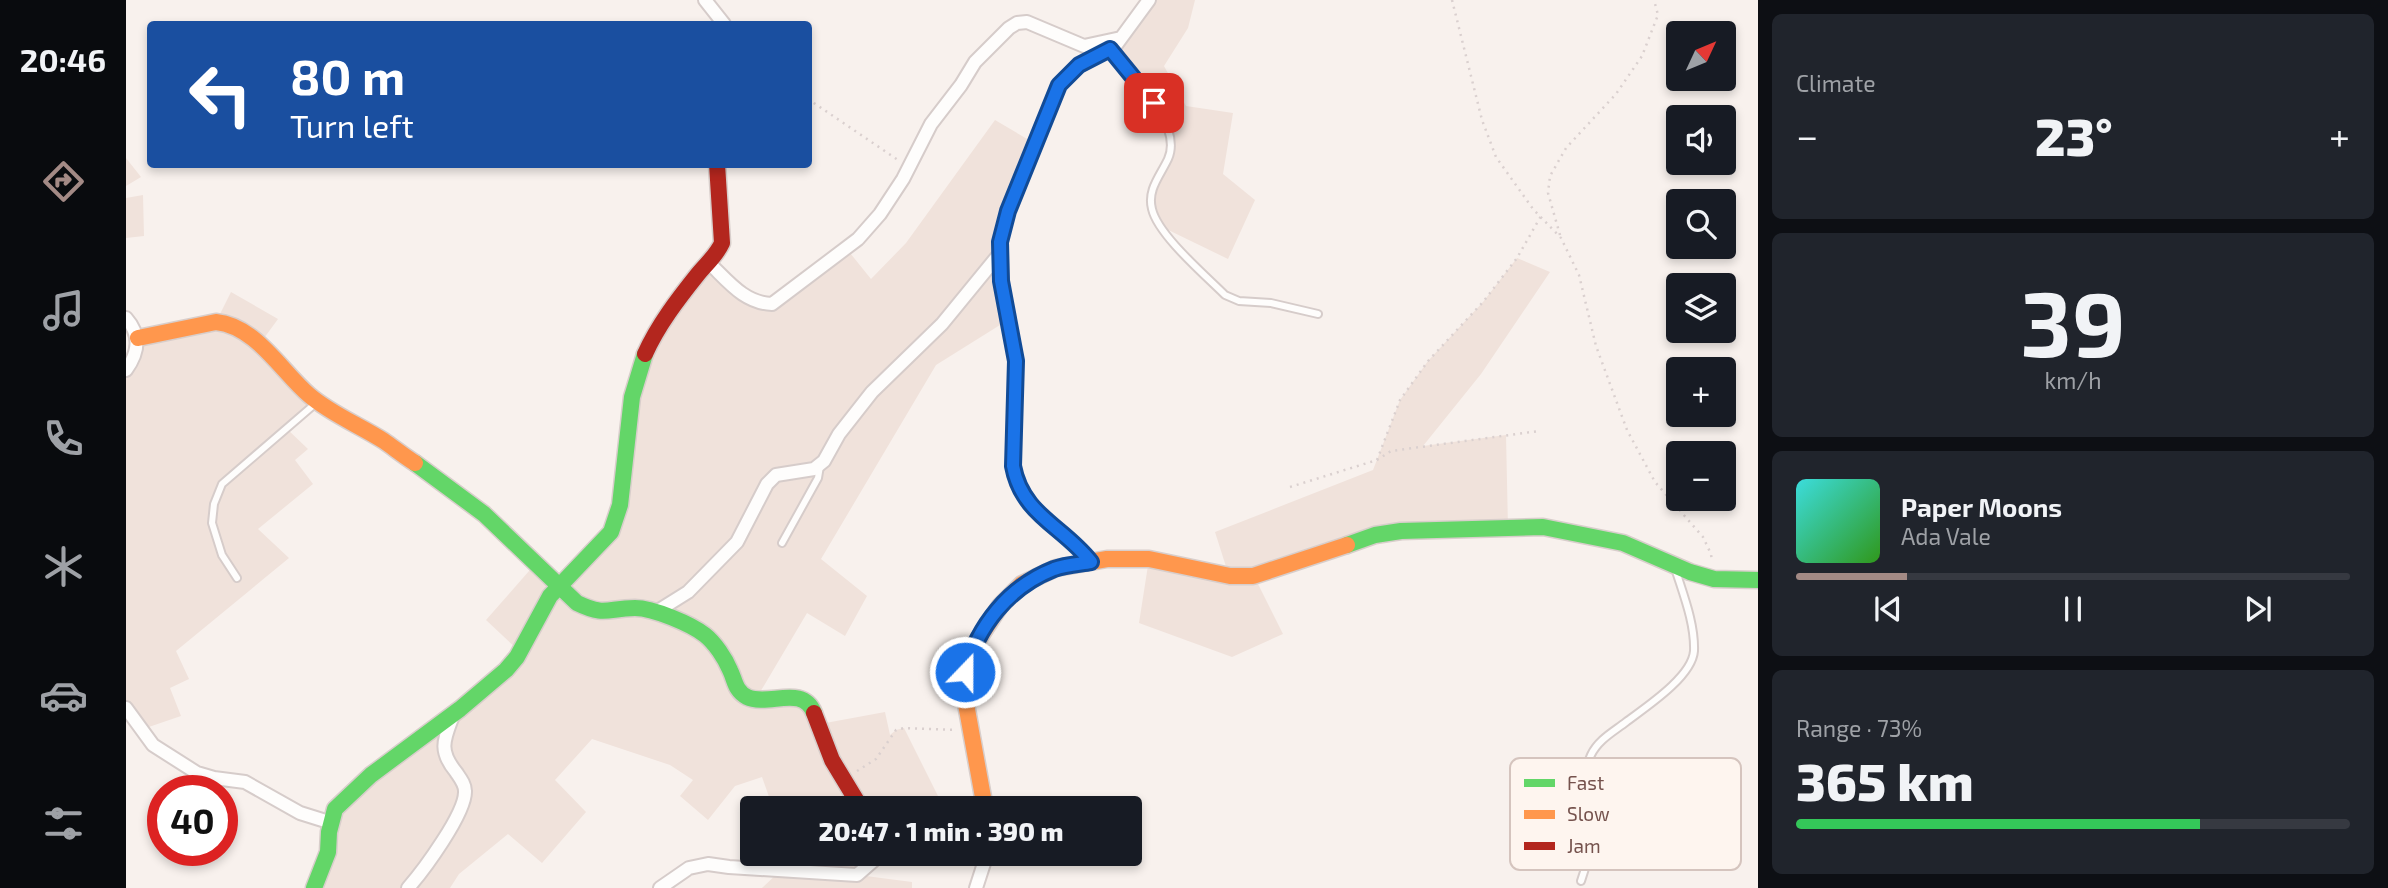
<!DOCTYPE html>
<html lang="en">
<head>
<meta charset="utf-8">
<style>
	body { margin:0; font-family:"Exo 2",sans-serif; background:#20242c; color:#f1f3f6; height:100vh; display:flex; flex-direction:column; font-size:26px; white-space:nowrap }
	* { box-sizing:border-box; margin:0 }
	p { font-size:23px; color:#9ea1a6 }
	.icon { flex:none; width:38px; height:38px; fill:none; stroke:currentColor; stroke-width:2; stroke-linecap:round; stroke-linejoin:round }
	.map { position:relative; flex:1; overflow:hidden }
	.panel { display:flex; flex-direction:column; gap:14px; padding:14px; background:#0d0f14; width:630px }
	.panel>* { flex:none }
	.guide { position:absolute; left:21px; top:21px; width:665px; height:147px; border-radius:7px; box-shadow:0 4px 10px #0003; background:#1a4fa0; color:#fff; overflow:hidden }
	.needle { width:46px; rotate:46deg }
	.tools { position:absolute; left:1540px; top:21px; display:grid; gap:14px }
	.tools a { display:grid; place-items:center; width:70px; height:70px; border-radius:7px; background:#171b24; box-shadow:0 4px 10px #0003; font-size:35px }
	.speed { position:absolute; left:21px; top:775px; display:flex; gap:14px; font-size:35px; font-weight:700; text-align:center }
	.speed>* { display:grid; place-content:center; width:91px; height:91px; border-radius:50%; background:#171b24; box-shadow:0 4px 10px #0003; line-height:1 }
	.speed .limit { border:10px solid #d22; background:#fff; color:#111 }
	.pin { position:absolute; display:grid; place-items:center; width:60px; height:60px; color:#fff; margin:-30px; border-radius:14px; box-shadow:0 4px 10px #0006 }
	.me { position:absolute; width:77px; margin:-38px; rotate:22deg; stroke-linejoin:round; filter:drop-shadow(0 0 5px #0008) }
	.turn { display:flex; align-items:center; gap:24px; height:147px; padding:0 28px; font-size:32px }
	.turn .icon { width:91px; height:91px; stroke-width:2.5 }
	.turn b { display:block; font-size:49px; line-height:60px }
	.big { font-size:52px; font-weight:800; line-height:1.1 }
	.panel .tile { flex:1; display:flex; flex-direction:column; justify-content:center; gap:10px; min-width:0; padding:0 24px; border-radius:10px; background:#20242c }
	.panel .dial { align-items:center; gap:0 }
	.dial b { font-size:91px; line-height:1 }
	.song { display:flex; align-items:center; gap:21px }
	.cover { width:84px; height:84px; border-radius:10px; background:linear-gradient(135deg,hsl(180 70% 55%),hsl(110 70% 35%)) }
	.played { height:7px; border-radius:4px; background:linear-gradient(90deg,#a38a85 20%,#363941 20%) }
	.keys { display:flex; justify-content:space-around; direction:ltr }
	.heat { display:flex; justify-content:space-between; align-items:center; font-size:38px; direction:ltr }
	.charge { height:10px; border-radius:5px; background:linear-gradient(90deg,#34c759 73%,#363941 0) }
	.trip { position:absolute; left:614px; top:796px; width:402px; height:70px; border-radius:7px; background:#171b24; box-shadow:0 4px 10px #0003; font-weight:800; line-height:70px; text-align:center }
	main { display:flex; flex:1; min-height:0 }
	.tabs { display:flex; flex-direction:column; width:126px; justify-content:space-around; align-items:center; background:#090b0e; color:#9ea1a6 }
	.tabs .icon { width:49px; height:49px }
	.tabs .active { color:#a38a85 }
	.tabs b { font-size:32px; color:#f1f3f6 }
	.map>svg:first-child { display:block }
	.residential { fill:#f0e2db }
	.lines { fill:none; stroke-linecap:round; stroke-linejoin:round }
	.lane-casing { stroke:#d6ccca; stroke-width:10 }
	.street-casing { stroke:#d6ccca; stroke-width:16 }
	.fast-casing { stroke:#d8cecb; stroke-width:19 }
	.slow-casing { stroke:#d8cecb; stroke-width:19 }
	.jam-casing { stroke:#d8cecb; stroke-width:19 }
	.path { stroke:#dad0cf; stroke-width:2.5; stroke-dasharray:2 5; stroke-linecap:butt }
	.lane { stroke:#fefdfc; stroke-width:6 }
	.street { stroke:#fefdfc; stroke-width:12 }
	.fast { stroke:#63d668; stroke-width:16 }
	.slow { stroke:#ff974d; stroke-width:16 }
	.jam { stroke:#b3261e; stroke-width:16 }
	.route-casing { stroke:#114b97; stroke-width:18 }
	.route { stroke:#1a73e8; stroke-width:12 }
	.key { fill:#fef5ef; stroke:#d5c4be; stroke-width:2 }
	.key-label { font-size:19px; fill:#75524d }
</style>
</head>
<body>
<main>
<nav class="tabs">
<b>20:46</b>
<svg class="icon active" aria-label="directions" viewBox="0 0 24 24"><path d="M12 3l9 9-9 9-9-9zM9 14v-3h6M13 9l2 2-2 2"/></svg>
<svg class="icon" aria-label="music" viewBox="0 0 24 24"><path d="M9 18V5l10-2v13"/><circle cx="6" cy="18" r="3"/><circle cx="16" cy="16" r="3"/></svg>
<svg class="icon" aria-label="phone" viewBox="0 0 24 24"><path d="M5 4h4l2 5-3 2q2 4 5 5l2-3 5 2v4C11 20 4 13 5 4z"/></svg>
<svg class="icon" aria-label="climate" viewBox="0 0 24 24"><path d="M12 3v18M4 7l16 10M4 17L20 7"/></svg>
<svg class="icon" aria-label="car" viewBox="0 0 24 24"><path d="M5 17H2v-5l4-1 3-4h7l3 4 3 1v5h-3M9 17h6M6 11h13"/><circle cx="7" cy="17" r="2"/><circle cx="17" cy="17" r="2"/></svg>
<svg class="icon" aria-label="filters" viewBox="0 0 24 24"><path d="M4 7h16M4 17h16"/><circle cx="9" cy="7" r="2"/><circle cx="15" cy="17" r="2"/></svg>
</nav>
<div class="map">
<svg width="1632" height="888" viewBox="0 0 1632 888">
	<rect width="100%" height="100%" fill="#f8f1ed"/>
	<path class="residential" d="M1023,0H1069L1062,28L1038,66L1060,106L1107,113L1097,174L1129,200L1102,259L1032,225L1024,194L1043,156L1038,118L984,49Z
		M869,120L908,143L874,242L882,320L810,365L695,559L741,596L719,636L681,613L630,699H675L694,724L759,712L764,735L770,730L778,728L818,808H647L636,777L609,786L582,820L554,796L567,780L544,765L466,739L429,780L460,812L416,863L382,834L333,874L324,888H188L209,809L393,651L360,620L410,563L434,586L485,532L516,361L583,263L618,296L646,304L720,248L745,279L780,243Z
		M0,158L15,177L0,186Z
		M17,195L18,236L0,238V198Z
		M1391,258L1424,272L1355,374L1297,446L1380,435L1382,528L1275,531L1128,576L1157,634L1106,657L1013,623L1023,559L1103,576L1089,532L1247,470L1274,400L1302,361L1357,302Z
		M105,292L152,319L133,345L191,401L160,428L182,449L169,460L187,484L132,529L163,558L50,651L63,679L44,688L55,716L14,730L0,708V370L12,338L90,322Z
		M662,854H755L732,875L786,882V888H636L654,871L666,867Z"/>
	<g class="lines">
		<g class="lane-casing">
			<path id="lane" d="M984,49C1004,74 1058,124 1042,159C1034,176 1021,190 1026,209C1032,235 1079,275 1099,295L1113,301L1145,303L1192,314
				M656,543L692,478L694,466
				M111,578L96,555L86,523L88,504L96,484L190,403
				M1455,881C1460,867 1463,854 1464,839C1464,813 1453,780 1465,755C1472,740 1487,732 1500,722C1520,707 1566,677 1568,651C1569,623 1557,594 1549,568"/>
		</g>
		<g class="street-casing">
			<path id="street" d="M579,0L598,24
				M583,263C602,281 618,303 646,304L732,239L754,214L777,179L805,124L835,85L849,62L883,28L891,23L901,22L958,46L995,38
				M0,318C15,335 13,352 0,370
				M965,562C937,526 895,515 887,466L890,361L875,281L874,242L882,211L933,85L953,66L990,45L1023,0
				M530,612L562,592L611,542L641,484L650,475L688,469L698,461L713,434L746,392L816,324L875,252
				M0,708L27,745L71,773L88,778L119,782L174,813L206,823
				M282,888C297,871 340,813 339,791C339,784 334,778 330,772C311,749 319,738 328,713
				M534,888L563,868L582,864L603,867L731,875L755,854
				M850,888L861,854"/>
		</g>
		<g class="fast-casing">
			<path id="fast" d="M289,463L358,514L451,603C480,617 481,608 509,608C527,608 565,624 579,635C589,643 599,658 604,670C609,680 609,691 621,697C642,707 677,684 688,713
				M1221,545L1249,535L1275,531L1417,527L1497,543L1564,572L1588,579L1632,580
				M188,888L202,852L203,832L209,809L245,775L334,709L380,670L391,657L424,596L485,532L494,505L506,397L519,354"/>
		</g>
		<g class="slow-casing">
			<path id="slow" d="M12,338L90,322C130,326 155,371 183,395C205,414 233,425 258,441C268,448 278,456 289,463
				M859,808L838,693L839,672L844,652L874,606L896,584L930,568L981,559H1023L1104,576H1127L1221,545"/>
		</g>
		<g class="jam-casing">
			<path id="jam" d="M519,354C532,325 552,299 572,274C581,263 590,256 596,243L591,164
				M688,713L706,760L735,808"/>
		</g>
		<path class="path" d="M1326,0L1356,120L1370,157L1407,209L1435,238L1453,275L1470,346L1501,430L1529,482L1577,537L1585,554L1586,562
			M682,99L772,160
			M1434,235L1422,193L1424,176L1440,148L1490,94L1516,56L1532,15L1528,0
			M1251,460L1274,400L1302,361L1357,302L1391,258L1415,216
			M1164,487L1251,460L1265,451L1413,431
			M731,771L750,759L770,730L778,728L830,730"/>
		<use href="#lane" class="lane"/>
		<use href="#street" class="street"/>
		<use href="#fast" class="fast"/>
		<use href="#slow" class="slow"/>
		<use href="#jam" class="jam"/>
	</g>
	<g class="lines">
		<g class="route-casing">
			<path id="route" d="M839,672C852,626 882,587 928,569C939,565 953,564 965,562C937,526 896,515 887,466L890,361L875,281L874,242L882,211L933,85L953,65L984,49L1028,103"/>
		</g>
		<use href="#route" class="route"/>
	</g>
	<rect x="1384" y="758" width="231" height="112" rx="10" class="key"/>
	<rect x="1398" y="779" width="31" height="8" fill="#63d668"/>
	<rect x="1398" y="810" width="31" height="9" fill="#ff974d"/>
	<rect x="1398" y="842" width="31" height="8" fill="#b3261e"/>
	<g class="key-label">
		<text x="1441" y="790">Fast</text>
		<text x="1441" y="821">Slow</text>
		<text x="1441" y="853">Jam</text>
	</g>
</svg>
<div class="tools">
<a><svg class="needle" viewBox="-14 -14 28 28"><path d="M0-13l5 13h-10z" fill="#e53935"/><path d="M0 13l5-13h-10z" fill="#9ea1a6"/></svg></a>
<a><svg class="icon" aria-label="sound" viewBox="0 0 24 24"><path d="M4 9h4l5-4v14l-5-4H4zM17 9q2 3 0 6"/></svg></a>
<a><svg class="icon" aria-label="search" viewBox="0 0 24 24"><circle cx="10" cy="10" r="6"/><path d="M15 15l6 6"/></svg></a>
<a><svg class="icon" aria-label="layers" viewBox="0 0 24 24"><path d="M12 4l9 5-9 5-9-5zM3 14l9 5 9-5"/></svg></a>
<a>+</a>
<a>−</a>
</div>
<div class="speed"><div class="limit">40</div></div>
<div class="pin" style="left:1028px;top:103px;background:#d93025"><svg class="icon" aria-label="arrive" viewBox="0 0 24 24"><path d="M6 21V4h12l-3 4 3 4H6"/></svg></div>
<svg class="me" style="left:839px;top:672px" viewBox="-20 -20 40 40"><circle r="17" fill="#1a73e8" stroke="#fff" stroke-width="3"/><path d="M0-11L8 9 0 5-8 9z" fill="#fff"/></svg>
<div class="trip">20:47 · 1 min · 390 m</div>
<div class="guide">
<div class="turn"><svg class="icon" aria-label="left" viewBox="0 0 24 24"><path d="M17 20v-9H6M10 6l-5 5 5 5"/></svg><div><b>80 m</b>Turn left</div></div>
</div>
</div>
<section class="panel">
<div class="tile"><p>Climate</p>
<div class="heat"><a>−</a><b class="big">23°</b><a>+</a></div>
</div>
<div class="tile dial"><b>39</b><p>km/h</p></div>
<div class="tile">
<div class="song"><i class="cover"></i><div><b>Paper Moons</b><p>Ada Vale</p></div></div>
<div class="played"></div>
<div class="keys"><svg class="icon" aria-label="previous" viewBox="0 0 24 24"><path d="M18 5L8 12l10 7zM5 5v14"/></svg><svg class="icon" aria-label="pause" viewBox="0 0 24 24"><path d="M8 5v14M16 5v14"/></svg><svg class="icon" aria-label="next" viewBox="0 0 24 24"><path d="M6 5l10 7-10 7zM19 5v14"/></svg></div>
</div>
<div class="tile"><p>Range · 73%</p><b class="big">365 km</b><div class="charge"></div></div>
</section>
</main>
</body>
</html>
